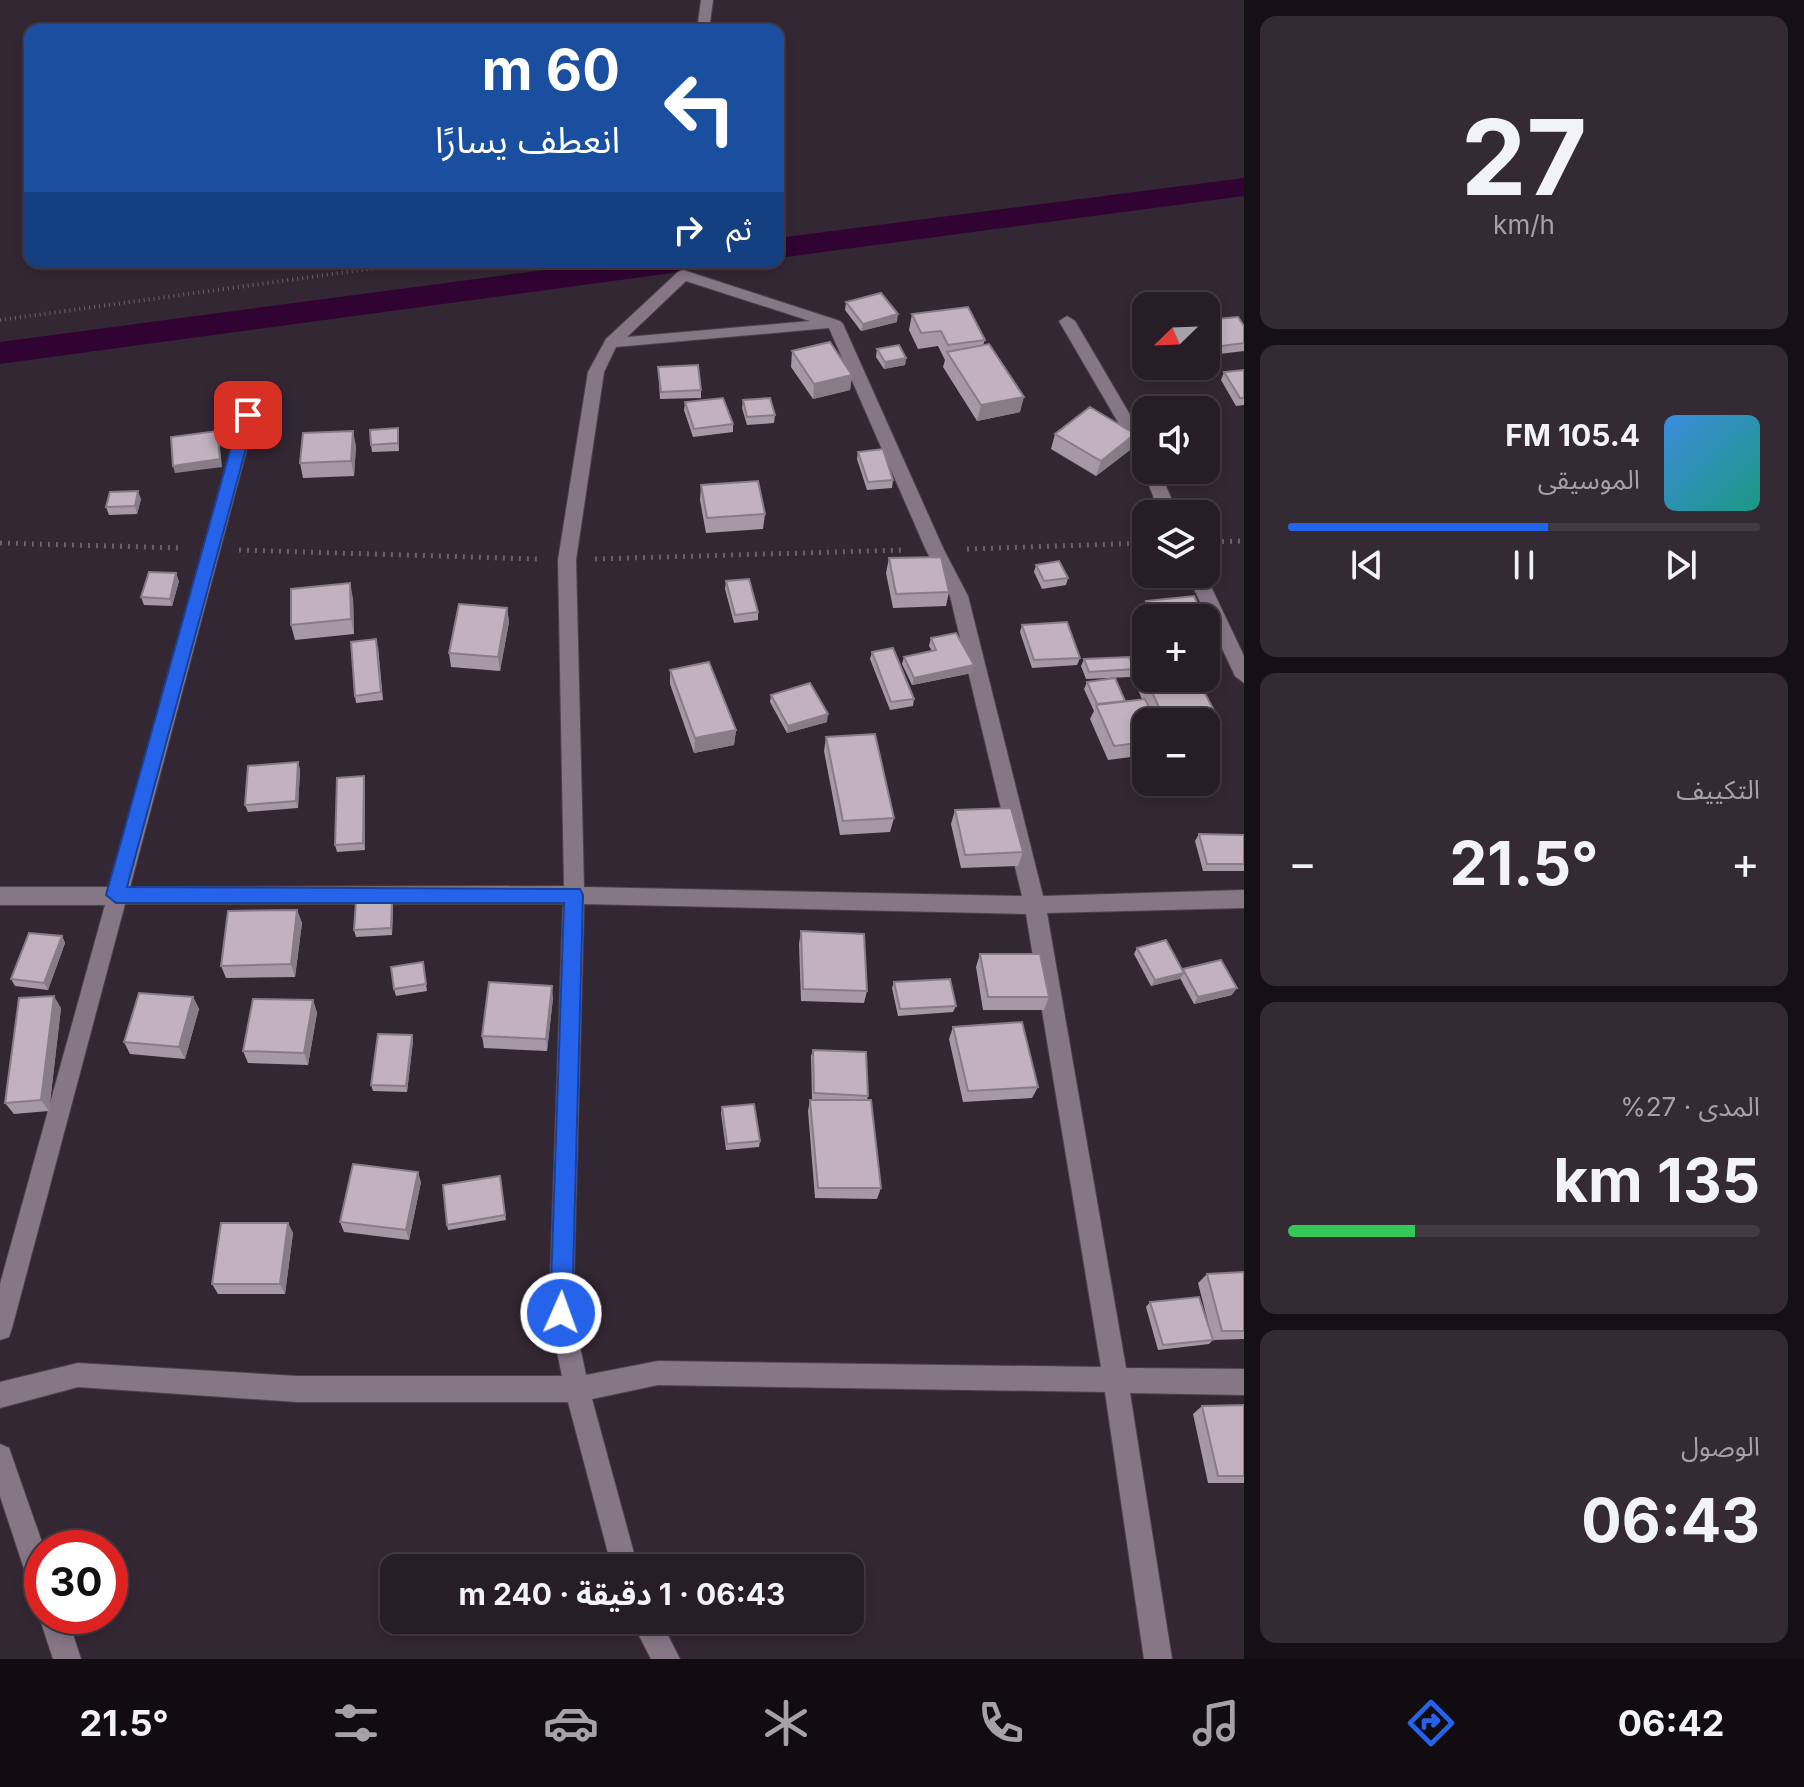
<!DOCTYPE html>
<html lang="ar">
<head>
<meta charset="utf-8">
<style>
	body { margin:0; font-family:Inter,"Noto Sans Arabic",sans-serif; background:#332a33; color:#f1f3f6; direction:rtl; height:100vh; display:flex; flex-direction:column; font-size:30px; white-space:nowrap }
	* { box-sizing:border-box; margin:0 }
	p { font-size:26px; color:#a4a2a7 }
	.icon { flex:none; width:44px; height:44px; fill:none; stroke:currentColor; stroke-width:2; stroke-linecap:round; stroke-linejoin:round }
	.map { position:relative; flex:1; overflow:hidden; direction:ltr }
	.details { display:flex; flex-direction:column; gap:16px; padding:16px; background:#151015; width:560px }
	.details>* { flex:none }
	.guide { position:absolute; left:24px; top:24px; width:760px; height:244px; border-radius:16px; box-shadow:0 4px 12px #0003,0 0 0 2px #433b44; direction:rtl; background:#1a4fa0; color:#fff; overflow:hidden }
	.needle { width:52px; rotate:247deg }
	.buttons { position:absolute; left:1132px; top:292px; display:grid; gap:16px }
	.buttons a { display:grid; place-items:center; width:88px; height:88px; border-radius:16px; background:#271d27; box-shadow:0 4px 12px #0003,0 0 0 2px #433b44; font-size:40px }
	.speed { position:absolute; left:24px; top:1530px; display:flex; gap:16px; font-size:40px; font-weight:700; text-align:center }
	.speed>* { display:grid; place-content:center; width:104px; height:104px; border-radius:50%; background:#271d27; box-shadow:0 4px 12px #0003,0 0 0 2px #433b44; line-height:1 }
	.speed .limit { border:12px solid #d22; background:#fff; color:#111 }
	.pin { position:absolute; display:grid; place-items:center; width:68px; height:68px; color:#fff; margin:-34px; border-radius:16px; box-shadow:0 4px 12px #0006 }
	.me { position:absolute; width:88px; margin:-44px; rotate:2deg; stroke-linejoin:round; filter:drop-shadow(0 0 6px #0008) }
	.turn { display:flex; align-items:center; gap:28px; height:168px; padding:0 32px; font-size:36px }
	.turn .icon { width:104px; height:104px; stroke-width:2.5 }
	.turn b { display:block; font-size:56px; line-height:68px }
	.then { display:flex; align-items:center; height:76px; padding:0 32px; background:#0003; gap:16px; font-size:30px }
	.big { font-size:60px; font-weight:700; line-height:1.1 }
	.details .card { flex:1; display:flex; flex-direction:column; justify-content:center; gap:12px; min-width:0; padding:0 28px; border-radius:16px; background:#332a33 }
	.details .dial { align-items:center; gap:0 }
	.dial b { font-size:104px; line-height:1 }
	.song { display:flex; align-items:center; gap:24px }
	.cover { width:96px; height:96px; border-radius:12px; background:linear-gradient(135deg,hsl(210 70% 55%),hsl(170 70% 35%)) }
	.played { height:8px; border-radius:4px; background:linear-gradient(90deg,#2563eb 55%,#433b44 55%) }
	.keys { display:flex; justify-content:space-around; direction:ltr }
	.heat { display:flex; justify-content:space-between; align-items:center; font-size:44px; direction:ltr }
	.charge { height:12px; border-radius:6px; background:linear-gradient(90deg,#34c759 27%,#433b44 0) }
	.trip { position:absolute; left:380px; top:1554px; width:484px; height:80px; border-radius:16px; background:#271d27; box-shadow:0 4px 12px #0003,0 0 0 2px #433b44; font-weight:700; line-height:80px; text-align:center; direction:rtl }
	.tab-bar { display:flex; height:128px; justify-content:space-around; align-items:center; background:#100c10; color:#a4a2a7 }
	.tab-bar .icon { width:56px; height:56px }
	.tab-bar .selected { color:#2563eb }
	.tab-bar b { font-size:36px; color:#f1f3f6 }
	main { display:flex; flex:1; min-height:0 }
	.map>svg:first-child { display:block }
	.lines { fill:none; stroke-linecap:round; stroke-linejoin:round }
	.canal { fill:#300333; fill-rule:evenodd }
	.minor-casing { stroke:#4d434e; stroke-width:2 }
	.path-far1 { stroke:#6c606c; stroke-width:4; stroke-dasharray:1 4; stroke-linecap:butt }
	.path { stroke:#6c606c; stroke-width:5; stroke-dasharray:2 6; stroke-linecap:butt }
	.minor { fill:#867787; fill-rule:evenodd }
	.wall { fill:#a698a6 }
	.shaded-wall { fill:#877c87 }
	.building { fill:#c1b1c1; stroke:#877c87; stroke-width:2 }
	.route { fill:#2563eb; stroke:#184099; stroke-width:2 }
</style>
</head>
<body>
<main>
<section class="details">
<div class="card dial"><b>27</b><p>km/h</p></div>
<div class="card">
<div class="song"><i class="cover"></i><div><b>105.4 FM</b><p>الموسيقى</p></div></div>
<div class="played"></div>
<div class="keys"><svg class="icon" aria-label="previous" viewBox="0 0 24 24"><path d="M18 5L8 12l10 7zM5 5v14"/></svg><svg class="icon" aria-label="pause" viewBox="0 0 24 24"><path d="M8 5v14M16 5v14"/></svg><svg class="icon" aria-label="next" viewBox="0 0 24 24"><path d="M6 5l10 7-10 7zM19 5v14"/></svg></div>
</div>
<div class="card"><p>التكييف</p>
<div class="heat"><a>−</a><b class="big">21.5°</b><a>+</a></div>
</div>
<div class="card"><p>المدى · 27%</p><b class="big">135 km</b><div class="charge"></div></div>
<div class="card"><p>الوصول</p><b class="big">06:43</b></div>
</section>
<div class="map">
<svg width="1244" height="1659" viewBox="0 0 1244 1659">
	<rect width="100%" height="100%" fill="#342734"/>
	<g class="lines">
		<path class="canal" d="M1244,178V196L778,258V238Z
			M604,262H695L691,269L679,272L0,364V342Z"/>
		<g class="minor-casing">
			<path id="minor" d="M701,0H713L709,30H697Z
				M683,270L840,321L843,324L944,550L968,596L1043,896L1244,890V908L1047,913L1126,1368L1244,1369V1395L1130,1393L1172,1659H1144L1105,1392L658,1385L592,1399L638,1568H612L568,1402H297L78,1387L0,1408V1382L78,1363L297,1376H562L549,1313L563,904H125L12,1328L9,1337L0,1340V1284L105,905H0V887H109L240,415L248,410L256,415L130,887L564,886L558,560L588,372L606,339L678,272ZM686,281L810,321L627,337ZM829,328L926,550L950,596L1022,896L584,887L576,560L604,372L616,347ZM584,904L1026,914L1101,1367L658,1361L586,1375L573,1313Z
				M1067,316L1075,321L1146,442V462L1140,460L1059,321Z
				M1146,466V470H1159L1178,514H1160L1143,470Z
				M1187,574H1205L1244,656V683L1235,676Z
				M0,1444L9,1448L44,1548L42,1596L32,1593L0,1496Z
				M42,1610V1616H67L81,1659H53L39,1616Z
				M631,1620H660L680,1659H651Z"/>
		</g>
		<path class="path-far1" d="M0,320L419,262"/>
		<path class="path" d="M1206,542L1244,541
			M0,543L181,548
			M967,549L1146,543
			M239,550L537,559
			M595,559L905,550"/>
		<use href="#minor" class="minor"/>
	</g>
	<path class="wall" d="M846,302L897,322L861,331L845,310Z
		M912,314L985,340L983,345L1020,412L977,421L943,367L945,360L938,346L918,349L909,330Z
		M1206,320L1244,326V351L1211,355L1206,346Z
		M877,349L906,358L905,365L884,369L876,357Z
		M792,351L852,375L850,390L813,399L791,367Z
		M658,367L701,390V398L660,399Z
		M1244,370V405L1236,406L1221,380L1224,372Z
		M743,400L775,415L774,423L747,425L742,408Z
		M685,402L733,424V432L693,437L684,410Z
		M398,428L399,451L372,452L371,445Z
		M1055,434H1135L1130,450L1096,476L1051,449Z
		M356,446L354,476L303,478L300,463Z
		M858,452L893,480L892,488L867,490L857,459Z
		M701,485L765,514L763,529L706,533L700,500Z
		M141,499L137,514L109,515L106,507Z
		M889,558L949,592L946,606L893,608L886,573Z
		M1036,565L1068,578L1066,585L1042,589L1034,572Z
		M179,581L172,606L144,605L141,597Z
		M726,581L758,612V620L734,623L725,589Z
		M353,598L354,634L295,640L291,625Z
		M1146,601L1204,618H1146V629L1140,616Z
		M507,608L509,622L500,671L451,667L449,653Z
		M1206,622L1216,643L1209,658H1206Z
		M1022,625L1080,658L1077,665L1032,668L1020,632Z
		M931,638L972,673L912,685L902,664L904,657L932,651L929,646Z
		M378,646L383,700L356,703L355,696Z
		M872,652L914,699L913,706L890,710L870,659Z
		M1084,659L1134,669L1131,677L1086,679L1081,666Z
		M670,670L736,730L734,745L694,753L670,684Z
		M1142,671L1221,724L1213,738L1206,739V722H1146V755L1108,760L1090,719L1094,711L1084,689L1087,682L1124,701L1142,699L1136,685Z
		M771,695L827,722L787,733L770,702Z
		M826,737L894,818L890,832L840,835L824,751Z
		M300,769L298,808L248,812L245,805Z
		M365,783V850L337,852L335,845Z
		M955,810L1023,852L1018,866L961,868L951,824Z
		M1199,834L1244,835V871H1203L1195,841Z
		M392,900L393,907L392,935L356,937L354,930Z
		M297,910L302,923L295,977L226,978L221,966Z
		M801,931L867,991L864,1003L801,1001L799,944Z
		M62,936L65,943L48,990L15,986L11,979Z
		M1137,948L1182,970L1232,995L1194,1004L1180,978L1151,986L1134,954Z
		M980,954L1049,997L1044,1010H983L976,967Z
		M423,962L427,991L396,996L394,989Z
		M894,982L956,1006L953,1012L898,1016L892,988Z
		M193,997L199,1009L185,1059L130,1054L124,1042Z
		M553,998L547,1051L484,1048L482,1036Z
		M313,1000L317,1013L308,1065L248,1063L243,1051Z
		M61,1008L49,1111L14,1114L5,1103Z
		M953,1027L1038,1087L1032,1098L963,1102L949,1039Z
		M412,1035L413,1041L407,1092L373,1091L371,1085Z
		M813,1050L868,1096L867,1100L881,1188L877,1199L815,1198L808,1111L810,1100H830L812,1099L811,1056Z
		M722,1107L760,1141L759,1147L726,1150L721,1113Z
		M500,1176L506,1220L448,1230L447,1225Z
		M421,1182L409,1240L344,1232L340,1222Z
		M288,1223L293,1233L285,1294H218L212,1284Z
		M1244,1272V1339L1213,1340L1209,1344L1158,1350L1146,1307L1150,1302L1210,1330L1198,1283L1207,1274Z
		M1244,1405V1483H1208L1193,1414L1202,1406Z"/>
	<path class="shaded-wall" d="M898,314L897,322L861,331L863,324Z
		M906,358L905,365L884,369L885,362Z
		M852,375L850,390L813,399L814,384Z
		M1024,397L1020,412L977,421L981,405Z
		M217,431L219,439L222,467L175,473L173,466Z
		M353,431L356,446L354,476L351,461Z
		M1135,434L1130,450L1096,476L1101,461Z
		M138,491L141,499L137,514L135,506Z
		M176,573L179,581L172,606L170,599Z
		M350,583L353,598L354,634L351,619Z
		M507,608L509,622L500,671L498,657Z
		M974,665L972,673L912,685L914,678Z
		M828,714L827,722L787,733L788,726Z
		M736,730L734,745L694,753L695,738Z
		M298,762L300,769L298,808L296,801Z
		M364,776L365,783V850L363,843Z
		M392,900L393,907L392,935L391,928Z
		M297,910L302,923L295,977L291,964Z
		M62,936L65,943L48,990L44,983Z
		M1184,973L1180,979L1151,986L1155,980Z
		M552,986L553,998L547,1051L546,1039Z
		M1237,988L1232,995L1194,1004L1198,997Z
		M54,996L61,1008L49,1111L41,1100Z
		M193,997L199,1009L185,1059L179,1047Z
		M313,1000L317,1013L308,1065L304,1053Z
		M412,1035L413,1041L407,1092L406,1086Z
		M418,1172L421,1182L409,1240L406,1230Z
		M288,1223L293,1233L285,1294L280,1284Z"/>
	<path class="building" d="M881,293L898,314L863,324L846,302Z
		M968,307L985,340L948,345L941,331L921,333L912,314Z
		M1238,317L1244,326V343L1214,347L1206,334V320Z
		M830,342L852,375L814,384L792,351Z
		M989,344L1024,397L981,405L947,352Z
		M899,345L906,358L885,362L877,349Z
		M698,365L701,390L661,392L658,367Z
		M1244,370V398H1240L1224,372Z
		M723,398L733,424L694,429L685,402Z
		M770,398L775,415L747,417L743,400Z
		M1090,407L1135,434L1101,461L1055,434Z
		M398,428V443L371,445L370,430Z
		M217,431L220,459L173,466L171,437Z
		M353,431L351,461L300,463L303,433Z
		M883,449L893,480L868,482L858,452Z
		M758,481L765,514L707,518L701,485Z
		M138,491L135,506L106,507L110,492Z
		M941,557L949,592L896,594L889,558Z
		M1059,561L1068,578L1044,581L1036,565Z
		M149,572L176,573L170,599L141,597Z
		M749,579L758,612L735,615L726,581Z
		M350,583L351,619L291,625V589Z
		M1194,596L1204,618H1154L1146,601Z
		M459,604L507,608L498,657L449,653Z
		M1067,622L1080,658L1034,660L1022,625Z
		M1206,622L1216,643L1206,644Z
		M956,633L974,665L914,678L904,657L936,650L931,638Z
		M376,639L381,692L355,696L351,642Z
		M893,648L914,699L891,702L872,652Z
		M1129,657L1134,669L1089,672L1084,659Z
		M709,662L736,730L695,738L670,670Z
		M1146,670V678H1197L1221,724L1206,726V722H1166L1142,671Z
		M1115,678L1125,701L1097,704L1087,682Z
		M810,683L828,714L788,726L771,695Z
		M1145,699L1156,722H1146V742L1114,746L1096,705Z
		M875,734L894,818L843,821L826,737Z
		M298,762L296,801L245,805L248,766Z
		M364,776L363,843L335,845L337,778Z
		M1011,808L1023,852L965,855L955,810Z
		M1199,834L1244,835V864H1207Z
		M392,900L391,928L354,930L356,902Z
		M297,910L291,964L221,966L228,911Z
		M801,931L864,934L867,991L803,989Z
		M29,933L62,936L44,983L11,979Z
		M1166,940L1184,973L1155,980L1137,948Z
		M980,954H1040L1049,997H988Z
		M1221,960L1237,988L1198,997L1183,969Z
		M423,962L426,984L394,989L391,967Z
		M950,979L956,1006L900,1009L894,982Z
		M489,982L552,986L546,1039L482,1036Z
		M139,993L193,997L179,1047L124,1042Z
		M54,996L41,1100L5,1103L19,998Z
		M253,999L313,1000L304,1053L243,1051Z
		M1022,1022L1038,1087L968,1091L953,1027Z
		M378,1034L412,1035L406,1086L371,1085Z
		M813,1050L866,1052L868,1096L814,1093Z
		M810,1100H871L881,1188H818Z
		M754,1104L760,1141L727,1144L722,1107Z
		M353,1164L418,1172L406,1230L340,1222Z
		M500,1176L505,1215L447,1225L443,1185Z
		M221,1223H288L280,1284H212Z
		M1244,1272V1331H1222L1207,1274Z
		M1199,1297L1213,1340L1163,1345L1150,1302Z
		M1244,1405V1476H1218L1202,1406Z"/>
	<path class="route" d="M248,410L255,415L127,887L580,889L583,895L572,1313L569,1321L561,1324L553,1321L550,1313L564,903H116L106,895L240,415Z"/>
</svg>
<div class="buttons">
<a><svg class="needle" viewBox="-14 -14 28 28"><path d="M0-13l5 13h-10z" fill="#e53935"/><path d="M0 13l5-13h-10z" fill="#a4a2a7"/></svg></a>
<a><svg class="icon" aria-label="sound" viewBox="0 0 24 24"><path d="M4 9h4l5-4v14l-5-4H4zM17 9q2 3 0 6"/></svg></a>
<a><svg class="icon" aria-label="layers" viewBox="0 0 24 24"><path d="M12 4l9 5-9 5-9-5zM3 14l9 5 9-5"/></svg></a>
<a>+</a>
<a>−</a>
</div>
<div class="speed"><div class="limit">30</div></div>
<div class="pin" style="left:248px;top:415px;background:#d93025"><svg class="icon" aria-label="arrive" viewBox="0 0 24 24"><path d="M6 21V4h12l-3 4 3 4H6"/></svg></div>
<svg class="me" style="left:561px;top:1313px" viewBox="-20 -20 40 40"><circle r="17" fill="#2563eb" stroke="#fff" stroke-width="3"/><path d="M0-11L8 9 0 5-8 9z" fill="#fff"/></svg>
<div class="trip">06:43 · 1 دقيقة · 240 m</div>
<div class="guide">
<div class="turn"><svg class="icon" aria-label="left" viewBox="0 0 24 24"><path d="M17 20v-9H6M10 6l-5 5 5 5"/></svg><div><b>60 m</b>انعطف يسارًا</div></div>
<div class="then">ثم<svg class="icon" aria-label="right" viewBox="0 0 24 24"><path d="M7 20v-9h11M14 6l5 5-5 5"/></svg></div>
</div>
</div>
</main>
<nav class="tab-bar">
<b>06:42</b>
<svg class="icon selected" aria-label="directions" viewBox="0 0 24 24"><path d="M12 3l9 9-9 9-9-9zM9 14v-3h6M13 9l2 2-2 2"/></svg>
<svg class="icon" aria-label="music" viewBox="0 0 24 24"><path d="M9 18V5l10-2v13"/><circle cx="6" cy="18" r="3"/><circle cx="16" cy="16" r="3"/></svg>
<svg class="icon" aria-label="phone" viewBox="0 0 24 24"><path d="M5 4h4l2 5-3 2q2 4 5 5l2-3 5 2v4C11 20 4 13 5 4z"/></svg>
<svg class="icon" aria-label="climate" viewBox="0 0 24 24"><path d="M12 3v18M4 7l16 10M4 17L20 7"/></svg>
<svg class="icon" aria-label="car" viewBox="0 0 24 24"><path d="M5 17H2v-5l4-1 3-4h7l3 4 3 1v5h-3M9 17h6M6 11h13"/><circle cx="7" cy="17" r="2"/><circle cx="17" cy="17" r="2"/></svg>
<svg class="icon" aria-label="filters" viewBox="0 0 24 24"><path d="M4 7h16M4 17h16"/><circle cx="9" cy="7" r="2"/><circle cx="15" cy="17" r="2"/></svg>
<b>21.5°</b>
</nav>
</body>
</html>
